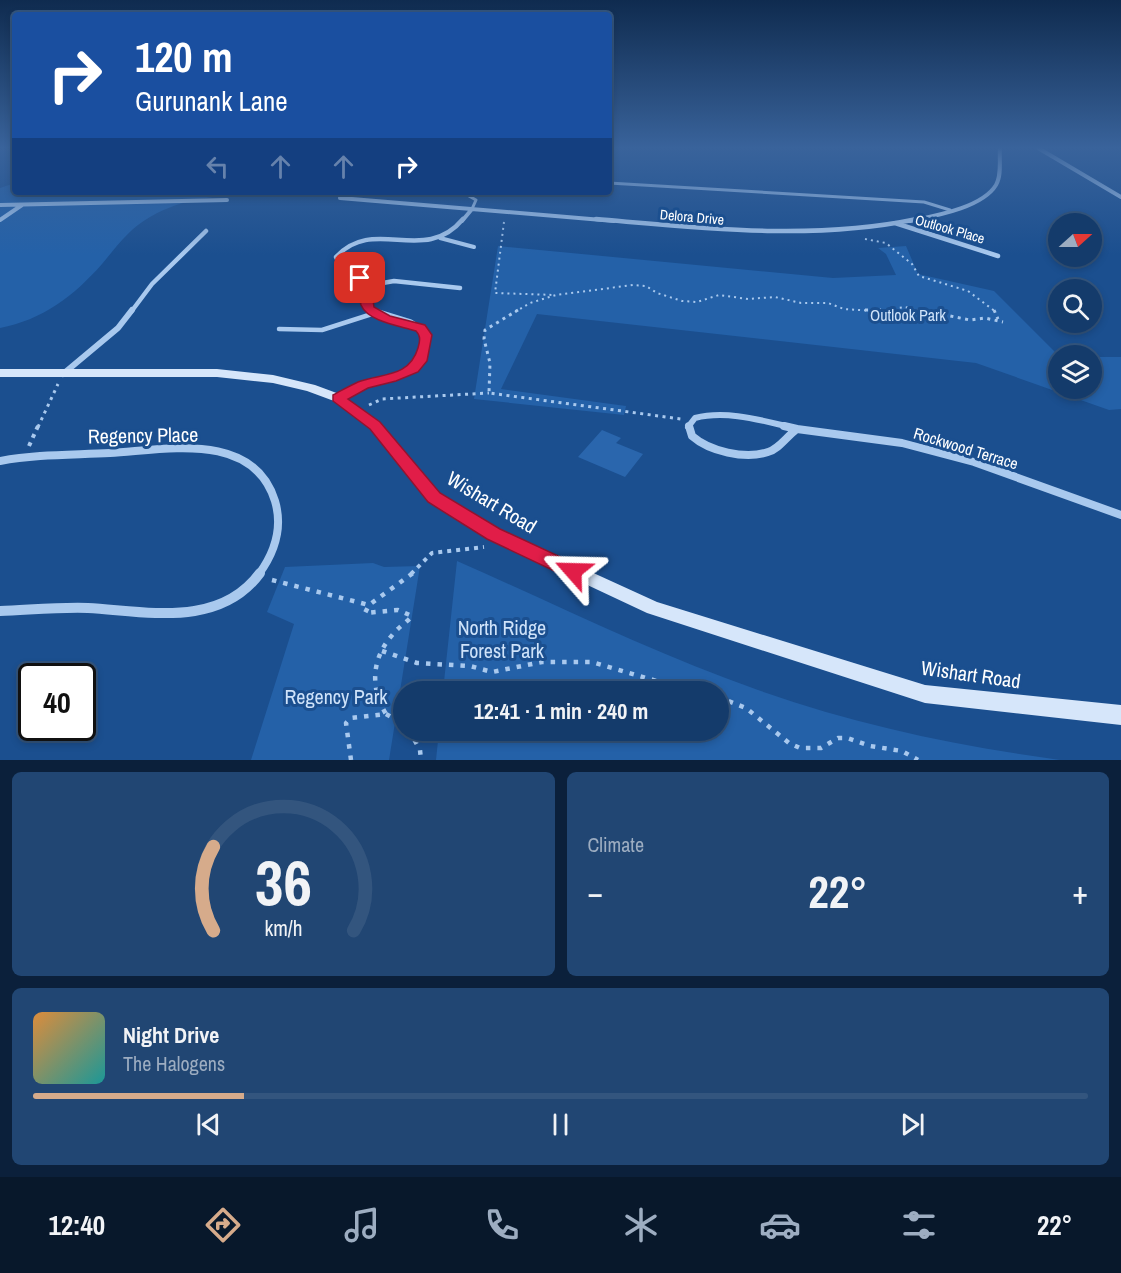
<!DOCTYPE html>
<html lang="en">
<head>
<meta charset="utf-8">
<style>
	body { margin:0; font-family:"Archivo Narrow",sans-serif; background:#214673; color:#f1f3f6; height:100vh; display:flex; flex-direction:column; font-size:22px; white-space:nowrap }
	* { box-sizing:border-box; margin:0 }
	p { font-size:20px; color:#9dadc1 }
	.icon { flex:none; width:33px; height:33px; fill:none; stroke:currentColor; stroke-width:2; stroke-linecap:round; stroke-linejoin:round }
	.map { position:relative; height:760px; overflow:hidden }
	.drawer { display:flex; flex-direction:column; gap:12px; padding:12px; background:#0b203b; flex:1 }
	.drawer>* { flex:none }
	.banner { position:absolute; left:12px; top:12px; width:600px; height:183px; border-radius:6px; box-shadow:0 3px 9px #0003,0 0 0 2px #33557e; background:#1a4fa0; color:#fff; overflow:hidden }
	.needle { width:39px; rotate:69deg }
	.controls { position:absolute; left:1048px; top:213px; display:grid; gap:12px }
	.controls a { display:grid; place-items:center; width:54px; height:54px; border-radius:50%; background:#143b6b; box-shadow:0 3px 9px #0003,0 0 0 2px #33557e; font-size:30px }
	.speed { position:absolute; left:18px; top:663px; display:flex; gap:12px; font-size:30px; font-weight:700; text-align:center }
	.speed>* { display:grid; place-content:center; width:78px; height:78px; border-radius:50%; background:#143b6b; box-shadow:0 3px 9px #0003,0 0 0 2px #33557e; line-height:1 }
	.speed .limit { border:3px solid #111; border-radius:9px; background:#fff; color:#111 }
	.pin { position:absolute; display:grid; place-items:center; width:51px; height:51px; color:#fff; margin:-26px; border-radius:12px; box-shadow:0 3px 9px #0006 }
	.me { position:absolute; width:66px; margin:-33px; rotate:295deg; stroke-linejoin:round; filter:drop-shadow(0 0 4px #0008) }
	.turn { display:flex; align-items:center; gap:21px; height:126px; padding:0 24px; font-size:27px }
	.turn .icon { width:78px; height:78px; stroke-width:2.5 }
	.turn b { display:block; font-size:42px; line-height:51px }
	.lanes { display:flex; align-items:center; height:57px; padding:0 24px; background:#0003; justify-content:center; gap:30px; direction:ltr }
	.lanes .off { opacity:.35 }
	.big { font-size:45px; font-weight:700; line-height:1.1 }
	.drawer .widget { flex:1; display:flex; flex-direction:column; justify-content:center; gap:9px; min-width:0; padding:0 21px; border-radius:9px; background:#214673 }
	.drawer .dial { align-items:center; gap:0 }
	.dial svg { height:156px; overflow:visible; fill:none; stroke:#33557e; stroke-width:7; stroke-linecap:round; text-anchor:middle }
	.dial text { fill:#f1f3f6; stroke:none }
	.song { display:flex; align-items:center; gap:18px }
	.cover { width:72px; height:72px; border-radius:9px; background:linear-gradient(135deg,hsl(30 70% 55%),hsl(180 70% 35%)) }
	.played { height:6px; border-radius:3px; background:linear-gradient(90deg,#d6ab8b 20%,#33557e 20%) }
	.keys { display:flex; justify-content:space-around; direction:ltr }
	.heat { display:flex; justify-content:space-between; align-items:center; font-size:33px; direction:ltr }
	.drawer .tiles { flex:1; display:grid; gap:12px; grid-template-columns:1fr 1fr }
	.widget:last-child { grid-column:span 2 }
	.trip { position:absolute; left:393px; top:681px; width:336px; height:60px; border-radius:30px; background:#143b6b; box-shadow:0 3px 9px #0003,0 0 0 2px #33557e; font-weight:700; line-height:60px; text-align:center }
	.menu { display:flex; height:96px; justify-content:space-around; align-items:center; background:#08182b; color:#9dadc1 }
	.menu .icon { width:42px; height:42px }
	.menu .current { color:#d6ab8b }
	.menu b { font-size:27px; color:#f1f3f6 }
	.map>svg:first-child { display:block }
	.green { fill:#2461a8 }
	.building { fill:#2a66ad }
	.lines { fill:none; stroke-linecap:round; stroke-linejoin:round }
	.path-far3 { stroke:#a9c9ee; stroke-width:2; stroke-dasharray:2 4; stroke-linecap:butt }
	.path-far2 { stroke:#a9c9ee; stroke-width:3; stroke-dasharray:3 4.5; stroke-linecap:butt }
	.path-far1 { stroke:#a9c9ee; stroke-width:4; stroke-dasharray:4 5; stroke-linecap:butt }
	.path { stroke:#a9c9ee; stroke-width:4.5; stroke-dasharray:4.5 7; stroke-linecap:butt }
	.lane-far2 { stroke:#a9c9ee; stroke-width:3 }
	.lane-far1 { stroke:#a9c9ee; stroke-width:4 }
	.lane { stroke:#a9c9ee; stroke-width:4.5 }
	.street-far4 { stroke:#a9c9ee; stroke-width:4 }
	.street-far3 { stroke:#a9c9ee; stroke-width:4.5 }
	.street-far2 { stroke:#a9c9ee; stroke-width:6 }
	.street-far1 { stroke:#a9c9ee; stroke-width:8 }
	.street { stroke:#a9c9ee; stroke-width:10 }
	.secondary { fill:#d6e6fa; fill-rule:evenodd }
	.route { fill:#e11d48; stroke:#92132f; stroke-width:1.5 }
	.labels { text-anchor:middle; dominant-baseline:central; stroke-width:6; stroke-linejoin:round; paint-order:stroke }
	.far-street-label { font-size:14px; fill:#fff; stroke:#1b4f8f }
	.park-label { font-size:16px; fill:#cfe3fa; stroke:#1b4f8f }
	.street-label { font-size:16px; fill:#fff; stroke:#1b4f8f }
	.near-street-label { font-size:20px; fill:#fff; stroke:#1b4f8f }
	.near-park-label { font-size:20px; fill:#cfe3fa; stroke:#1b4f8f }
</style>
</head>
<body>
<div class="map">
<svg width="1121" height="760" viewBox="0 0 1121 760">
	<rect width="100%" height="100%" fill="#1b4f8f"/>
	<path class="green" d="M15,183V192H336L324,196C266,197 202,186 150,217C129,229 117,246 102,264C74,296 42,320 0,328V188Z
		M498,246L833,278L896,275L886,254L878,248L906,246L918,274L994,291L1059,356V388H1092V357H1121V409L1109,410L976,363L537,314L501,389L626,406L624,415L474,399Z
		M457,561C557,605 655,654 758,690C856,725 958,746 1060,760H436L439,731L718,730V692L443,691Z
		M373,563L384,567L420,566L389,760H251L294,624L267,612L285,567Z"/>
	<path class="building" d="M602,430L621,438L616,443L643,454L625,477L578,457Z"/>
	<g class="lines">
		<path class="path-far3" d="M504,222L495,293L555,295
			M865,239L886,243L912,264L919,276L968,291L996,312
			M515,312L530,303L556,295L633,285L646,286L657,293L682,301L697,302L719,295L748,299L775,297L801,303H828L844,309L876,311L905,307L929,312"/>
		<path class="path-far2" d="M518,310L485,330L484,339L490,363L489,393L681,419
			M865,310H881
			M921,310L970,320L985,318L1003,322
			M994,310L998,319
			M369,405L382,399L489,393
			M38,427L58,384"/>
		<path class="path-far1" d="M29,446L38,426
			M411,574L432,553L484,547"/>
		<path class="path" d="M272,580L369,605
			M382,651L417,663L470,666L492,672L542,662H592L694,692
			M718,697L746,708L789,743L800,748H821L838,738H847L870,746L902,751L918,760
			M386,714L404,724
			M409,730L420,750L421,760
			M351,760L346,723L351,718L386,714C369,686 372,656 395,632C400,626 407,622 412,616L398,610L365,613L369,605L413,573"/>
		<path class="lane-far2" d="M609,183L924,202L950,210
			M462,192L476,200L472,209"/>
		<path class="lane-far1" d="M440,238L474,247"/>
		<path class="lane" d="M279,329L322,330L375,313"/>
		<path class="street-far4" d="M1038,148L1121,197
			M340,198L614,221
			M0,205L227,200
			M0,220L22,205
			M462,221L472,209
			M910,221C934,216 982,208 996,185C1002,175 999,160 1000,148"/>
		<path class="street-far3" d="M596,219C702,228 812,241 917,219
			M895,223L998,256
			M366,286L394,281L460,288
			M131,312L152,284L206,231
			M374,312L369,309L364,281L340,265L336,257C374,215 424,266 463,219"/>
		<path class="street-far2" d="M63,374L118,328L132,310
			M338,398L368,384L405,373L422,356L426,339L421,329L410,322L371,310
			M688,427L695,418C726,410 760,420 790,427"/>
		<path class="street-far1" d="M689,426L692,436C709,451 745,460 768,452C779,449 787,436 797,429L784,426
			M797,429L902,443L974,462L1121,515
			M0,461C37,454 73,455 110,453C165,450 253,430 275,501C283,528 275,552 259,574"/>
		<path class="street" d="M0,611C29,610 58,607 88,608C145,611 219,629 260,573"/>
		<path class="secondary" d="M0,369H217L273,375L315,385L342,395L380,422L439,493L499,530L657,602L925,685L1121,705V725L925,703L647,613L487,538L429,501L370,428L334,401L307,391L273,383L217,377H0Z"/>
	</g>
	<linearGradient id="sky" x2="0" y2="1"><stop stop-color="#0f2b4f"/><stop offset="0.58" stop-color="#39639b"/><stop offset="1" stop-color="#39639b" stop-opacity="0"/></linearGradient>
	<rect width="1121" height="255" fill="url(#sky)"/>
	<path class="route" d="M360,275L371,286L374,307L390,316L425,325L432,335L427,361L418,372L396,381L368,388L348,399L380,422L440,493L500,529L580,566L583,571L580,577L573,579L567,577L487,539L428,502L370,429L333,401V395C341,391 349,386 358,382C382,373 409,378 418,348C420,341 421,336 416,331C401,326 368,322 361,305C358,295 361,288 355,278Z"/>
	<g class="labels">
		<g class="far-street-label">
			<text transform="translate(692 217) rotate(5)">Delora Drive</text>
			<text transform="translate(950 229) rotate(16)">Outlook Place</text>
		</g>
		<g class="park-label">
			<text x="908" y="315">Outlook Park</text>
		</g>
		<g class="street-label">
			<text transform="translate(966 448) rotate(17)">Rockwood Terrace</text>
		</g>
		<g class="near-street-label">
			<text transform="translate(143 435) rotate(-1)">Regency Place</text>
			<text transform="translate(492 502) rotate(31)">Wishart Road</text>
			<text transform="translate(971 674) rotate(8)">Wishart Road</text>
		</g>
		<g class="near-park-label">
			<text x="502" y="627">North Ridge<tspan x="502" dy="23">Forest Park</tspan></text>
			<text x="336" y="696">Regency Park</text>
		</g>
	</g>
</svg>
<div class="controls">
<a><svg class="needle" viewBox="-14 -14 28 28"><path d="M0-13l5 13h-10z" fill="#e53935"/><path d="M0 13l5-13h-10z" fill="#9dadc1"/></svg></a>
<a><svg class="icon" aria-label="search" viewBox="0 0 24 24"><circle cx="10" cy="10" r="6"/><path d="M15 15l6 6"/></svg></a>
<a><svg class="icon" aria-label="layers" viewBox="0 0 24 24"><path d="M12 4l9 5-9 5-9-5zM3 14l9 5 9-5"/></svg></a>
</div>
<div class="speed"><div class="limit">40</div></div>
<div class="pin" style="left:360px;top:278px;background:#d93025"><svg class="icon" aria-label="arrive" viewBox="0 0 24 24"><path d="M6 21V4h12l-3 4 3 4H6"/></svg></div>
<svg class="me" style="left:573px;top:571px" viewBox="-20 -20 40 40"><path d="M0-17L14 15 0 8-14 15z" fill="#e11d48" stroke="#fff" stroke-width="4"/></svg>
<div class="trip">12:41 · 1 min · 240 m</div>
<div class="banner">
<div class="turn"><svg class="icon" aria-label="right" viewBox="0 0 24 24"><path d="M7 20v-9h11M14 6l5 5-5 5"/></svg><div><b>120 m</b>Gurunank Lane</div></div>
<div class="lanes"><svg class="icon off" aria-label="left" viewBox="0 0 24 24"><path d="M17 20v-9H6M10 6l-5 5 5 5"/></svg><svg class="icon off" aria-label="ahead" viewBox="0 0 24 24"><path d="M12 20V5M6 11l6-6 6 6"/></svg><svg class="icon off" aria-label="ahead" viewBox="0 0 24 24"><path d="M12 20V5M6 11l6-6 6 6"/></svg><svg class="icon" aria-label="right" viewBox="0 0 24 24"><path d="M7 20v-9h11M14 6l5 5-5 5"/></svg></div>
</div>
</div>
<section class="drawer">
<div class="tiles">
<div class="widget dial"><svg viewBox="0 0 100 80">
<path d="M14 69A42 42 0 1 1 86 69"/>
<path d="M14 69A42 42 0 0 1 14 26" stroke="#d6ab8b"/>
<text x="50" y="56" font-size="32" font-weight="700">36</text>
<text x="50" y="72" font-size="11">km/h</text>
</svg></div>
<div class="widget"><p>Climate</p>
<div class="heat"><a>−</a><b class="big">22°</b><a>+</a></div>
</div>
<div class="widget">
<div class="song"><i class="cover"></i><div><b>Night Drive</b><p>The Halogens</p></div></div>
<div class="played"></div>
<div class="keys"><svg class="icon" aria-label="previous" viewBox="0 0 24 24"><path d="M18 5L8 12l10 7zM5 5v14"/></svg><svg class="icon" aria-label="pause" viewBox="0 0 24 24"><path d="M8 5v14M16 5v14"/></svg><svg class="icon" aria-label="next" viewBox="0 0 24 24"><path d="M6 5l10 7-10 7zM19 5v14"/></svg></div>
</div>
</div>
</section>
<nav class="menu">
<b>12:40</b>
<svg class="icon current" aria-label="directions" viewBox="0 0 24 24"><path d="M12 3l9 9-9 9-9-9zM9 14v-3h6M13 9l2 2-2 2"/></svg>
<svg class="icon" aria-label="music" viewBox="0 0 24 24"><path d="M9 18V5l10-2v13"/><circle cx="6" cy="18" r="3"/><circle cx="16" cy="16" r="3"/></svg>
<svg class="icon" aria-label="phone" viewBox="0 0 24 24"><path d="M5 4h4l2 5-3 2q2 4 5 5l2-3 5 2v4C11 20 4 13 5 4z"/></svg>
<svg class="icon" aria-label="climate" viewBox="0 0 24 24"><path d="M12 3v18M4 7l16 10M4 17L20 7"/></svg>
<svg class="icon" aria-label="car" viewBox="0 0 24 24"><path d="M5 17H2v-5l4-1 3-4h7l3 4 3 1v5h-3M9 17h6M6 11h13"/><circle cx="7" cy="17" r="2"/><circle cx="17" cy="17" r="2"/></svg>
<svg class="icon" aria-label="filters" viewBox="0 0 24 24"><path d="M4 7h16M4 17h16"/><circle cx="9" cy="7" r="2"/><circle cx="15" cy="17" r="2"/></svg>
<b>22°</b>
</nav>
</body>
</html>
